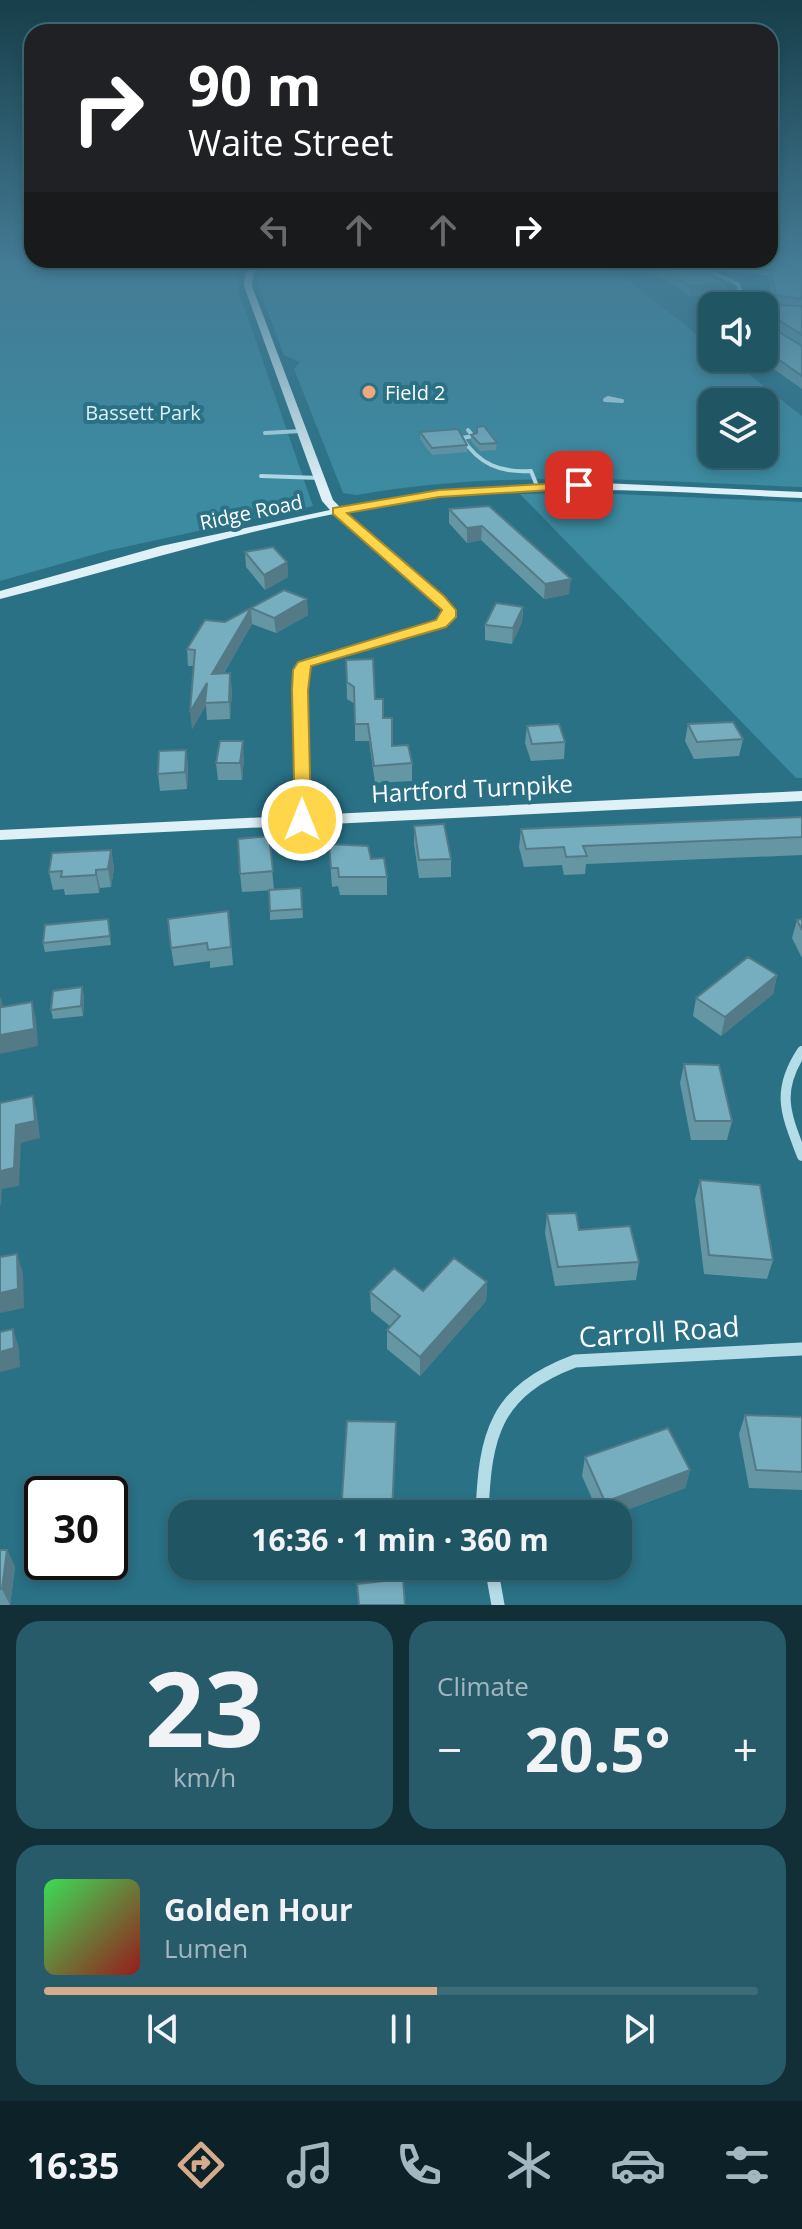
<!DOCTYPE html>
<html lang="en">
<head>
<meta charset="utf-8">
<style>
	body { margin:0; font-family:"Open Sans",sans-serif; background:#285b6a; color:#f1f3f6; height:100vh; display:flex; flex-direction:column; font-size:30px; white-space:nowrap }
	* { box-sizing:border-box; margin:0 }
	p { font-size:26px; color:#a2b7bf }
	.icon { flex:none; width:44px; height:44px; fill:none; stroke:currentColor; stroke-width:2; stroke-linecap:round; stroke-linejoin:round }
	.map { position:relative; height:1605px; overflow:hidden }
	.drawer { display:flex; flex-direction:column; gap:16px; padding:16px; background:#122f37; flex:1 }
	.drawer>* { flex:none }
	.banner { position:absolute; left:24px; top:24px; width:754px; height:244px; border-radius:24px; box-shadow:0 4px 12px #0003,0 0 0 2px #3d6b78; background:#202124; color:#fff; overflow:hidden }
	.tools { position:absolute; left:698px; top:292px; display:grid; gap:16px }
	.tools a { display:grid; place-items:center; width:80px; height:80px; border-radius:16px; background:#205564; box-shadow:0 4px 12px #0003,0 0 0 2px #3d6b78; font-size:40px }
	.speed { position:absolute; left:24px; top:1476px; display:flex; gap:16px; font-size:40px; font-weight:700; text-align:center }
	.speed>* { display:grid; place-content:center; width:104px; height:104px; border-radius:50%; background:#205564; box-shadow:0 4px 12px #0003,0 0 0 2px #3d6b78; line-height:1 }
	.speed .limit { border:4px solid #111; border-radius:12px; background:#fff; color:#111 }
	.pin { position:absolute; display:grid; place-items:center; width:68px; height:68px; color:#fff; margin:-34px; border-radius:16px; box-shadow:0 4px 12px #0006 }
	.me { position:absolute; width:88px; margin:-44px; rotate:0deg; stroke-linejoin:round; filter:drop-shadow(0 0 6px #0008) }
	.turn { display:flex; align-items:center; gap:28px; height:168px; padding:0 32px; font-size:36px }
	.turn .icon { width:104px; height:104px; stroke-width:2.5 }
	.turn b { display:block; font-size:56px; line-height:68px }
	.lanes { display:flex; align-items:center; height:76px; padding:0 32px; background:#0003; justify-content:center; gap:40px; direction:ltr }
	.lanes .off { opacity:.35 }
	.big { font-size:60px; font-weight:700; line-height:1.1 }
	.drawer .tile { flex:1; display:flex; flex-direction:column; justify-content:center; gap:12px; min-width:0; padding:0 28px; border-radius:24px; background:#285b6a }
	.drawer .dial { align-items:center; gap:0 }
	.dial b { font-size:104px; line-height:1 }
	.song { display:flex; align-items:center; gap:24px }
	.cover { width:96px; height:96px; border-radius:12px; background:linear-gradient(135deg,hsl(130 70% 55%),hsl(0 70% 35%)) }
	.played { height:8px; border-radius:4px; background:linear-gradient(90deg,#d6ab8b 55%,#3d6b78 55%) }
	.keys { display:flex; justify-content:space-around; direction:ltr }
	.heat { display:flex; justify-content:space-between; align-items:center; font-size:44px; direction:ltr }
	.drawer .tiles { flex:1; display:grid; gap:16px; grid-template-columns:1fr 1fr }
	.tile:last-child { grid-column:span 2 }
	.trip { position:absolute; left:168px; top:1500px; width:464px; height:80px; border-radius:24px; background:#205564; box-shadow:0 4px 12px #0003,0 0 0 2px #3d6b78; font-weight:700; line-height:80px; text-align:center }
	.tabs { display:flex; height:128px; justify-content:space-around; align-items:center; background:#0d2228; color:#a2b7bf }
	.tabs .icon { width:56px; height:56px }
	.tabs .current { color:#d6ab8b }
	.tabs b { font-size:36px; color:#f1f3f6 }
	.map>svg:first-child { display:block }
	.green { fill:#3c8ba1; fill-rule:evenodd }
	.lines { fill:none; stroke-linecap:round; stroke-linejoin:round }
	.lane { stroke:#b5dde8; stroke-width:4 }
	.street-far5 { stroke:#b5dde8; stroke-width:4 }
	.street-far4 { stroke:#b5dde8; stroke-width:5 }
	.street-far3 { stroke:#b5dde8; stroke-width:6 }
	.street-far2 { stroke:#b5dde8; stroke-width:8 }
	.street-far1 { stroke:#b5dde8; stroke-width:10 }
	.street { stroke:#b5dde8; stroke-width:13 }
	.secondary { fill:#dff1f7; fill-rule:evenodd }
	.wall { fill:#6596a4 }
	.shaded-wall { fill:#537a86 }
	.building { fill:#76aebf; stroke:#537a86; stroke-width:2 }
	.route { fill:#ffd54a; stroke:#a68a30; stroke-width:2 }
	.poi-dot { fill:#eea87d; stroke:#2a7186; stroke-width:3 }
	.labels { text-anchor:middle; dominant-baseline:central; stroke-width:8; stroke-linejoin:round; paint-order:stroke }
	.far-poi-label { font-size:20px; fill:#fff; stroke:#2a7186; text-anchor:start }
	.far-park-label { font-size:20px; fill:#d9f0f6; stroke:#2a7186 }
	.far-street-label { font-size:20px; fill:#fff; stroke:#2a7186 }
	.street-label { font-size:24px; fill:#fff; stroke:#2a7186 }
	.near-street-label { font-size:28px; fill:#fff; stroke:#2a7186 }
</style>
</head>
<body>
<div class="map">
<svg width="802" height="1605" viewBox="0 0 802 1605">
	<rect width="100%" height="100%" fill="#2a7186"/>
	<path class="green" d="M0,265H247L237,277L238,289L313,506L106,551L0,581Z
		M264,265H608L712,346V358H728L802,416V487C653,481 505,469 357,495L343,493L294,369L300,362L284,355L259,288L258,274ZM712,402H764V454H712Z
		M591,493L802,502V778H796L520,494Z"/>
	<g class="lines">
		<path class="lane" d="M608,398L622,401L605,400Z
			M468,430L473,436L462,438C479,464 500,473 531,471L537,486
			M265,433L301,431
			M261,476L320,478"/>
		<path class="street-far5" d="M696,265L738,284L745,306
			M703,267L777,274
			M764,311L802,312"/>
		<path class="street-far4" d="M337,511L353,525"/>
		<path class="street-far3" d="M300,708V670L306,662L441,623L448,617L449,610L351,523"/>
		<path class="street-far2" d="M300,706L302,820"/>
		<path class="street-far1" d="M802,1051C775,1092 786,1114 802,1156"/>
		<path class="street" d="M482,1514C485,1434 495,1391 575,1361L802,1349
			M491,1566L498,1605"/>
		<path class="secondary" d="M252,265H259L253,274L252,286L333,500L340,507L439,491L579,482L802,492V498C681,493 559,483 438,497C289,515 145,562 0,599V591L161,546L330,510L322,501L244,286L245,274Z
			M802,791V801L0,840V830Z"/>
	</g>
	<path class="wall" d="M643,265H696L725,283L724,294L689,296Z
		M728,265H802V389L758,358H764V323L777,331L775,316L777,307L774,306L768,277L770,268Z
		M420,432L467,445V452L432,455L420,439Z
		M471,435L497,443L496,450L480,451L471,441Z
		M489,506L569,594L544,599L481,540L467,543L449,523V509Z
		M245,552L287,562L288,577L265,590L246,567Z
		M284,590L308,615L276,633L252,624L224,673L232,689L230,719L207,720L206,705L192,729L194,666H188L187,649L225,622Z
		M523,607L522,622L512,644L485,640V625Z
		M346,660L375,699L383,718L392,746L412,763V781L375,783L369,741H355V704L347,699Z
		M688,724L743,739L739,756L694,759L685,741Z
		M527,726L565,742L564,759L531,761L525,743Z
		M186,750L188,767L187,789L160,791L158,774Z
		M244,758L242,780H218L216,763Z
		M802,817V855L586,864L585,874L564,875L562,865L524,867L519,847L521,829Z
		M414,826L451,859V877L419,878L414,844Z
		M269,836L274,890L242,892L240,874Z
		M329,844L371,859L387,877V895H340L338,886L332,887Z
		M111,850L114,868L111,887L100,888L99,893L65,895L64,889L53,890L49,872Z
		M301,888L303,918L270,920V911Z
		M108,919L111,945L45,952L43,943Z
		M802,919V958L792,938L797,920Z
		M230,929L233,965L210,968V961L174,966L171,948Z
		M777,975L773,994L721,1036L693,1016L696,998Z
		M82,987L84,997L83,1016L53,1019L51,1010Z
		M684,1064L732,1121L727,1140H691L680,1083Z
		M700,1180L773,1260L767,1279L704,1274L695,1199Z
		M547,1214L639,1262L636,1280L555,1286L545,1233Z
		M487,1282L486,1301L420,1376L387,1349V1330L390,1326L371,1311L370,1292L423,1291Z
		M745,1415L802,1417V1490L749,1488L739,1434Z
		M585,1457L690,1470L685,1488L616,1514H599L582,1476Z
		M0,1550H7L15,1567L10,1605H0Z"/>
	<path class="shaded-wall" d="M725,283L724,294L689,296L690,286Z
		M482,526L481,540L467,543V528Z
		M287,562L288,577L265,590L264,575Z
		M571,579L569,594L544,599L545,584Z
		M307,599L308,615L276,633L274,618Z
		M523,607L522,622L512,644L513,628Z
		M251,608L252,624L214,690L212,674Z
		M230,673L232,689L230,719L229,702Z
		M207,683L206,705L192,729L190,712Z
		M243,741L244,758L242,780L240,763Z
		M186,750L188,767L187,789L185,772Z
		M111,850L114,868L111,887L108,869Z
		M96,870L100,888L99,893L96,875Z
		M777,975L773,994L721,1036L725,1017Z
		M82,987L84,997L83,1016L81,1006Z
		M32,1002L36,1019L38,1046L0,1054V1035Z
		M33,1096L37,1113L40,1138L21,1143L19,1186L2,1189L1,1205H0V1171L16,1125Z
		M17,1254L23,1273L24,1308L0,1313V1293Z
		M487,1282L486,1301L420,1376V1357Z
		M13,1329L19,1348L20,1367L0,1372V1412V1350Z
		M396,1422L393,1514H392Z
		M690,1470L685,1488L616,1514H603L605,1502Z
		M7,1550L15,1567L10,1605L2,1589Z"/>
	<path class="building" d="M659,265H696L725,283L690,286Z
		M770,267L802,269V299L776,295Z
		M777,305L802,306V335L779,320Z
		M764,323L802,346V376L764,349Z
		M484,426L497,443L480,444L471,435L477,433V427Z
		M458,429L467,445L432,448L420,432Z
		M489,506L571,579L545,584L482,526L467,528L449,509Z
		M273,547L287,562L264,575L245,552Z
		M284,590L307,599L274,618L251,608L212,674L230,673L229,702L205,703L207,683L190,712L195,650L187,649L205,620L225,622Z
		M496,603L523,607L513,628L485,625Z
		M373,659L375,699H383V718H392V746L408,745L412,763L374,766L368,724H355L354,687L347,682L346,660Z
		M733,722L743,739L697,742L688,724Z
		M559,724L565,742L532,744L527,726Z
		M220,741H243L240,763H216Z
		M186,750L185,772L158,774L159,751Z
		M802,817V837L583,846L587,856L566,857L564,847L526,849L521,829Z
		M444,824L451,859L419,860L414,826Z
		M269,836L273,871L240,874L238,839Z
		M329,844L368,846L371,859L384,858L387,877H339L338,868H331Z
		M111,850L108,869L96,870V875L61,877L62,871L49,872L52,853Z
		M301,888L302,909L270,911L269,890Z
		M228,911L231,947L208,950L207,943L171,948L168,919Z
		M108,919L110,936L43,943L45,925Z
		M802,919V930L797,920Z
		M748,957L777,975L725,1017L696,998Z
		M82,987L81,1006L51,1010L53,991Z
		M0,998L2,1007L32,1002L34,1029L0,1035Z
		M684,1064L719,1065L732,1121H695Z
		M33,1096L35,1121L16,1125L14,1168L0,1171V1103Z
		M700,1180L760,1185L773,1260L709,1255Z
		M576,1213L579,1230L630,1226L639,1262L558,1267L547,1214Z
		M17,1254L18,1289L0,1293V1257Z
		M454,1258L487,1282L420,1357L387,1330L400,1316L370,1292L394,1268L423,1291Z
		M13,1329L14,1348L0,1352V1332Z
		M745,1415L802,1417V1472L756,1470Z
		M347,1421L396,1422L392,1514H341Z
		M668,1428L690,1470L605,1502L585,1457Z
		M0,1550H7L2,1589H0Z
		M403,1579L405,1605H359L357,1584Z"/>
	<linearGradient id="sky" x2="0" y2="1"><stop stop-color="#173e4a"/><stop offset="0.54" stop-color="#447b95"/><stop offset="1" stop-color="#447b95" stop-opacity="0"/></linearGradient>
	<rect width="802" height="490" fill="url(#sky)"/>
	<path class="route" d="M579,482L586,485L584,488L439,497L347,513L444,596L456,610V617L446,627L311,666L308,690L311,820L302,826L295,824L292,690L293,670L298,662L436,620L442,610L333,514V508L439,490Z"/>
	<circle class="poi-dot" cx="369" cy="392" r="8"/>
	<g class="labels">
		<g class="far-poi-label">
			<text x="385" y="392">Field 2</text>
		</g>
		<g class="far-park-label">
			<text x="143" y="412">Bassett Park</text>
		</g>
		<g class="far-street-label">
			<text transform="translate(251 512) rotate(-12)">Ridge Road</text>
		</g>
		<g class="street-label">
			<text transform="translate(472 788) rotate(-3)">Hartford Turnpike</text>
		</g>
		<g class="near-street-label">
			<text transform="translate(659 1331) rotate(-4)">Carroll Road</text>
		</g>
	</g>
</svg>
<div class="tools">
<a><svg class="icon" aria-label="sound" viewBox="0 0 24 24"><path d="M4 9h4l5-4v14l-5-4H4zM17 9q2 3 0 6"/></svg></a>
<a><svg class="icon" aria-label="layers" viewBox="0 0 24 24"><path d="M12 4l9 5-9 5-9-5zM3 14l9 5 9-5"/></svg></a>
</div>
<div class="speed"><div class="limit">30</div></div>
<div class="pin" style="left:579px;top:485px;background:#d93025"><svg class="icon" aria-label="arrive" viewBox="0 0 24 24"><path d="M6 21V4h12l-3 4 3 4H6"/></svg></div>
<svg class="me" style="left:302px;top:820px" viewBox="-20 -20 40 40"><circle r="17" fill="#ffd54a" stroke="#fff" stroke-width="3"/><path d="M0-11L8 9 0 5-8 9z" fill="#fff"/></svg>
<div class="trip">16:36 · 1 min · 360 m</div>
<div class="banner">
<div class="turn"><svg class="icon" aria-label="right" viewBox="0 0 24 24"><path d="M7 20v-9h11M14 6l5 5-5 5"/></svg><div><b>90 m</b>Waite Street</div></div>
<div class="lanes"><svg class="icon off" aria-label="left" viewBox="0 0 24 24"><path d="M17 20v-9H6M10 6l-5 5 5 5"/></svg><svg class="icon off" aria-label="ahead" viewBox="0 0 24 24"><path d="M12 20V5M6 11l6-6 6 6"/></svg><svg class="icon off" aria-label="ahead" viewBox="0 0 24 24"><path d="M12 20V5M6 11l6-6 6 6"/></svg><svg class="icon" aria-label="right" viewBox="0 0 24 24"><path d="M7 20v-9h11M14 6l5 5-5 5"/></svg></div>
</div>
</div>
<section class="drawer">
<div class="tiles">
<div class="tile dial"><b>23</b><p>km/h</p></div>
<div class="tile"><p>Climate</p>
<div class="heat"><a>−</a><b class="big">20.5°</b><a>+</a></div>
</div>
<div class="tile">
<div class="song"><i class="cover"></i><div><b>Golden Hour</b><p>Lumen</p></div></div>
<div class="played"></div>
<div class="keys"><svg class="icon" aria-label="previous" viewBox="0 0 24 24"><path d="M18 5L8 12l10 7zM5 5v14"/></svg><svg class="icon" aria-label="pause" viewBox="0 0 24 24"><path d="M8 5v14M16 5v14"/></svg><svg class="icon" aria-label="next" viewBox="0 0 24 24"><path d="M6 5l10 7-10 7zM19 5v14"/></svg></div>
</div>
</div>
</section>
<nav class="tabs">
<b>16:35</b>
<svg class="icon current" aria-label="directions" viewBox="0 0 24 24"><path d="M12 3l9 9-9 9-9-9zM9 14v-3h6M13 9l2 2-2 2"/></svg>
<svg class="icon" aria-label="music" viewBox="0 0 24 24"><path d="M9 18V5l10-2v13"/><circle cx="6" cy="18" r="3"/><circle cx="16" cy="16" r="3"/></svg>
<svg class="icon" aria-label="phone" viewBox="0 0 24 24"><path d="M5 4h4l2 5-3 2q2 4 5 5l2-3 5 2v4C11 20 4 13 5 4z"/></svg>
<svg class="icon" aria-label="climate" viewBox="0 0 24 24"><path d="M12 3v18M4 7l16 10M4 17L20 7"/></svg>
<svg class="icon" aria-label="car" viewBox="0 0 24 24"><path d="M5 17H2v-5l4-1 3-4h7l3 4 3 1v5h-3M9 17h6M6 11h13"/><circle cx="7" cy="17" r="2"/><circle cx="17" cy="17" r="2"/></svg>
<svg class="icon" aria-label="filters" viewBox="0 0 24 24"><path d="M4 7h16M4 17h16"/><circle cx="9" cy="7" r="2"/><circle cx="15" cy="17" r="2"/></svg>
</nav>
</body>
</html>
